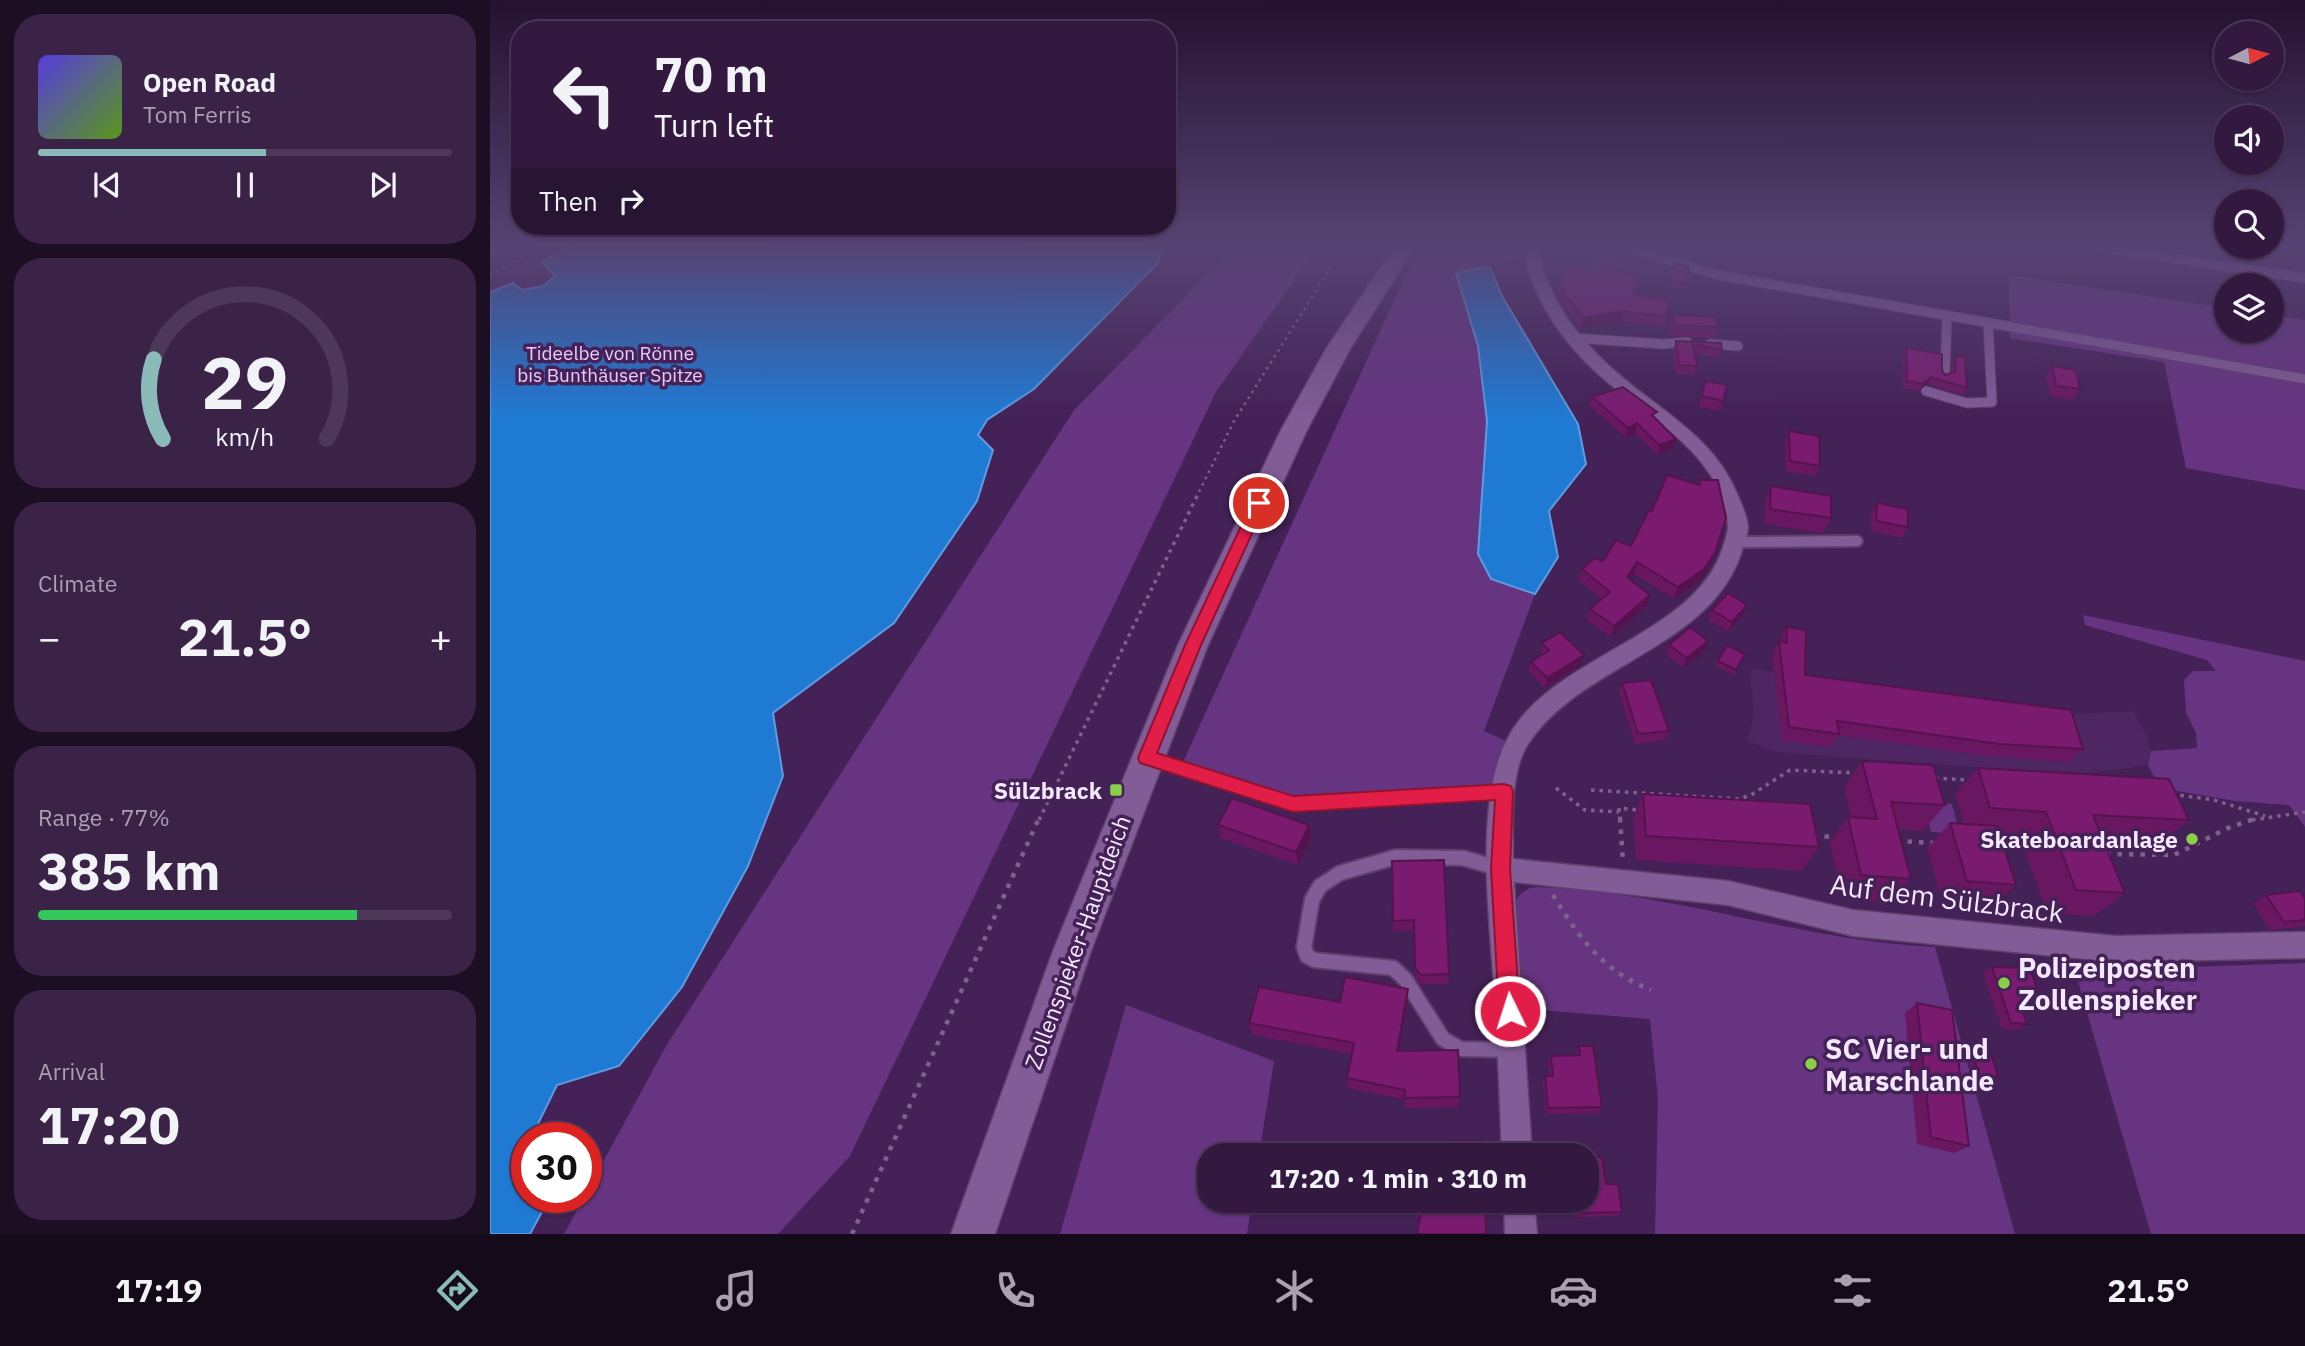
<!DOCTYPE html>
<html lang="en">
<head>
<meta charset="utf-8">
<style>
	body { margin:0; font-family:"IBM Plex Sans",sans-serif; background:#3b2247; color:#f1f3f6; height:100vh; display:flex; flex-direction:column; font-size:26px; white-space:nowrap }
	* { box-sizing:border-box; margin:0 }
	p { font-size:23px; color:#a9a0b1 }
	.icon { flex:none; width:38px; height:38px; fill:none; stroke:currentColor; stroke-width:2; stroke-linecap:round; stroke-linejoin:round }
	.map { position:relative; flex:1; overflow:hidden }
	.side { display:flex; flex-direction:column; gap:14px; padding:14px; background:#1c0e23; width:490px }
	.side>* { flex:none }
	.banner { position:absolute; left:21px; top:21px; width:665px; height:214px; border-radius:28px; box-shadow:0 2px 5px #0004,0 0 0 2px #4e3859; background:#331940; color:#f1f3f6; overflow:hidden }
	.needle { width:46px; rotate:84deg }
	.fabs { position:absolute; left:1724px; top:21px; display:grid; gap:14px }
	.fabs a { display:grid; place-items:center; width:70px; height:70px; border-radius:50%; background:#331940; box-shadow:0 2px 5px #0004,0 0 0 2px #4e3859; font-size:35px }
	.speed { position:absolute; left:21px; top:1122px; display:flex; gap:14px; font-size:35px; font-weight:700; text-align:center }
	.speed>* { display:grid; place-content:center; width:91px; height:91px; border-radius:50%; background:#331940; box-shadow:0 2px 5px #0004,0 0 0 2px #4e3859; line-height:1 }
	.speed .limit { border:10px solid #d22; background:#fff; color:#111 }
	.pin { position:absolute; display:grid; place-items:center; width:60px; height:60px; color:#fff; margin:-30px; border:4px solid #fff; border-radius:50%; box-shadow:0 2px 7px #0007 }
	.me { position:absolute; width:77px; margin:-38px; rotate:356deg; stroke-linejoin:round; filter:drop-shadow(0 0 5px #0008) }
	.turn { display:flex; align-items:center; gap:24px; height:147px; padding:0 28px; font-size:32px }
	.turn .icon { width:91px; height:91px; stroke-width:2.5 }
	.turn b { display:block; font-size:49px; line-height:60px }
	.then { display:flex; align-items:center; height:66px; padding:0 28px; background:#0003; gap:14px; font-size:26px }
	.big { font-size:52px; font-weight:700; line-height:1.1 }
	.side .card { flex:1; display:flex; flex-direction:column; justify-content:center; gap:10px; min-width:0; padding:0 24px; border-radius:28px; background:#3b2247 }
	.side .dial { align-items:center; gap:0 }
	.dial svg { height:182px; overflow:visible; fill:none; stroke:#4e3859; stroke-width:7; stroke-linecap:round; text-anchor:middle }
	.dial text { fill:#f1f3f6; stroke:none }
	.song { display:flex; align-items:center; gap:21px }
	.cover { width:84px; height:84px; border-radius:10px; background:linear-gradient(135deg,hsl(250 70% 55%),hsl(90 70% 35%)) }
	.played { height:7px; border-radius:4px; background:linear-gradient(90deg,#8bbbb9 55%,#4e3859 55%) }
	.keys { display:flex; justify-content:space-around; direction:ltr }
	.heat { display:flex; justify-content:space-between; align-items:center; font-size:38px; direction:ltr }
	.charge { height:10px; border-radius:5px; background:linear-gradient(90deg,#34c759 77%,#4e3859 0) }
	.trip { position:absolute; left:707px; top:1143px; width:402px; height:70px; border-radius:28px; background:#331940; box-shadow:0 2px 5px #0004,0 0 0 2px #4e3859; font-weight:700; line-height:70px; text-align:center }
	.dock { display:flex; height:112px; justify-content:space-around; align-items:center; background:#140a1a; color:#a9a0b1 }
	.dock .icon { width:49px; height:49px }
	.dock .selected { color:#8bbbb9 }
	.dock b { font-size:32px; color:#f1f3f6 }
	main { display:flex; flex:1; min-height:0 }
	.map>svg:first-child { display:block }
	.built { fill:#4e2662 }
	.green { fill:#673481 }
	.water { fill:#1f7ad4; stroke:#5f9be0; stroke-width:2 }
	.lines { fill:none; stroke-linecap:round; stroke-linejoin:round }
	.lane-far2-casing { stroke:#5f406c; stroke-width:11 }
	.lane-far1-casing { stroke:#5f406c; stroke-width:14 }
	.lane-casing { stroke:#5f406c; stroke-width:18 }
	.street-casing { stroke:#5f406c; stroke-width:3 }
	.secondary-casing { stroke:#5f406c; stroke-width:3 }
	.path-far2 { stroke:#7d628c; stroke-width:2.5; stroke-dasharray:2.5 4.5; stroke-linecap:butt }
	.path-far1 { stroke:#7d628c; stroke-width:3.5; stroke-dasharray:3.5 5; stroke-linecap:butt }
	.path { stroke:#7d628c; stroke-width:4.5; stroke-dasharray:4.5 7; stroke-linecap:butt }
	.lane-far2 { stroke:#815c96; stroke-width:9 }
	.lane-far1 { stroke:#815c96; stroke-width:10 }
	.lane { stroke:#815c96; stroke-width:14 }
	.street { fill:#815c96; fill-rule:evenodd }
	.secondary { fill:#815c96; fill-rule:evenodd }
	.wall { fill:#691760 }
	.shaded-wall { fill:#55134e }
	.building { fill:#7a1b70; stroke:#55134e; stroke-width:2 }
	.route { fill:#e11d48; stroke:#92132f; stroke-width:2 }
	.poi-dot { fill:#89cf48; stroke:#442156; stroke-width:2.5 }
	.labels { text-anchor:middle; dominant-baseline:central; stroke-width:7; stroke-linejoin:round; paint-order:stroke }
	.far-park-label { font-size:19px; fill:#e8c9fb; stroke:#442156 }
	.poi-label { font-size:23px; font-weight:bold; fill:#f4e8fc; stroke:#442156; text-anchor:end }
	.street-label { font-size:23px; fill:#f4e8fc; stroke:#442156 }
	.near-street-label { font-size:28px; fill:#f4e8fc; stroke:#442156 }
	.near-poi-label { font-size:28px; font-weight:bold; fill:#f4e8fc; stroke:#442156; text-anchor:start }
</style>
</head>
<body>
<main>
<section class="side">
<div class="card">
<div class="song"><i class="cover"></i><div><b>Open Road</b><p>Tom Ferris</p></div></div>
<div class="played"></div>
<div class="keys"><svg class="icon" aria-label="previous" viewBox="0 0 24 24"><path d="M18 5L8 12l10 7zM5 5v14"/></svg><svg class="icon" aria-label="pause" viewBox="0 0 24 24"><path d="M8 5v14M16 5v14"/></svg><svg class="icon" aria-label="next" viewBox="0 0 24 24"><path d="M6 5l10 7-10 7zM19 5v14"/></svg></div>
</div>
<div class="card dial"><svg viewBox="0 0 100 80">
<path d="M14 69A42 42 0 1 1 86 69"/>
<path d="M14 69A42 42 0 0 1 10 34" stroke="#8bbbb9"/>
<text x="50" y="56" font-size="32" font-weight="700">29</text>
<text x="50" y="72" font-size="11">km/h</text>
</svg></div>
<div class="card"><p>Climate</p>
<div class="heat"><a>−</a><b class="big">21.5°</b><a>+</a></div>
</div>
<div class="card"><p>Range · 77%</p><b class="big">385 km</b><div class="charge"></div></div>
<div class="card"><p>Arrival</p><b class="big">17:20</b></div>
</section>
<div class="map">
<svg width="1815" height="1234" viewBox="0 0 1815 1234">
	<rect width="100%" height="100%" fill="#442156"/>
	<path class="built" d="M1260,668L1565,711L1569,715L1643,711L1658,738L1661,751L1658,765L1591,775L1286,752L1257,741L1264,714Z"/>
	<path class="green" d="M745,246H828L726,392L360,1156L288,1234H74L176,1046L584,410Z
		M929,246H1038L1035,257L966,273L988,345L997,421L988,554L1001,579L1045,594L994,731L1016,741L1003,785L809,799L693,762Z
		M1519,275L1736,308V331H1782V315L1815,320V490L1696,468L1674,362L1520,338Z
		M1593,615L1815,661V827L1799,805L1745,801L1670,788L1658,765L1661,751L1707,748L1706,733L1696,713L1694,680L1703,671H1726L1717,660L1595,625Z
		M1434,802L1462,804L1470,834L1441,832Z
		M1046,887C1182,891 1310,941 1445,947L1525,1234H1165L1168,1098L1160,1019L1037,1009L1031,995L1023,907C1029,894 1033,889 1046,887Z
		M1815,963V1234H1661L1585,971Z
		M636,1005L784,1061L769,1155H719V1200L762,1201L757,1234H570Z"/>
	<path class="water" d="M81,246H672L668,263L544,389L497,420L488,435L503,450L487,501L404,623L283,713L293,776L258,866L192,987L129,1066L67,1085L44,1132L94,1134L92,1137L37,1138V1197H60L40,1234H0V292L23,283L32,290L53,286L65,276L52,262Z
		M994,267L1001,269L1012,296L1088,424L1096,464L1059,511L1068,557L1045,594L1001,579L988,554L997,421L988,346L966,273Z"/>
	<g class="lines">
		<g class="lane-far2-casing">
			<path id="lane-far2" d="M1601,246L1815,278
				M1158,254L1229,275L1815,379
				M1084,338L1173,344L1197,342
				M1220,344L1248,346
				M1455,376L1457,315
				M1436,391L1477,403L1502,402L1498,323"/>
		</g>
		<g class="lane-far1-casing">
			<path id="lane-far1" d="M1245,538L1255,542L1367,541
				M659,758L803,804L1014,792"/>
		</g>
		<g class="lane-casing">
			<path id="lane" d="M1008,868L973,858L906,857L850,873L830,886L822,900L814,947L817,956L824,960L903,968L915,979L953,1039L971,1049L1022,1050"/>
		</g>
		<g class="street-casing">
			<path id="street" d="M1037,246H1051C1048,261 1054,273 1060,287C1072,316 1093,341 1116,363C1162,407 1224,434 1248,496C1252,505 1257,517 1258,527C1258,533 1255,541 1253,547C1225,648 1092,662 1038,744C1019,774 1023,824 1023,859L1238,881L1363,910L1626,936L1815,932V958L1626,962L1363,936L1238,905L1024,882L1042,1155H1012C1010,1104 1008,1053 1005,1001C1001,928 982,801 1019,736C1062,656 1207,635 1233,547C1235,540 1238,533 1238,526C1233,452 1153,416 1106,372C1081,349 1058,319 1045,288C1039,274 1033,261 1037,246Z
				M1113,246H1139L1165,254L1158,258Z
				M1014,1200H1044L1047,1234H1015Z"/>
		</g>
		<g class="secondary-casing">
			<path id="secondary" d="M905,246H925L860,349L817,430L718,645L601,951L505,1234H461L563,951L688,645L791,430L836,349Z"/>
		</g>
		<path class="path-far2" d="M0,275L53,246
			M706,498L744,421L854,246"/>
		<path class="path-far1" d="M1445,778L1479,780
			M1066,788L1095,810L1129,812
			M1101,790L1249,799L1261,795L1300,770L1367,773
			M1682,794L1724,800L1775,816
			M549,820L707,496
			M1130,820L1129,808L1148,810
			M1762,820L1815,812"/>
		<path class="path" d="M1130,818L1133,862
			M1323,836L1346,837
			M1406,841L1444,843
			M1511,848L1538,849
			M1616,854L1684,855L1738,828L1767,818
			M1063,895C1088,937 1114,972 1161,990
			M362,1234L549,818"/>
		<use href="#lane-far2" class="lane-far2"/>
		<use href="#lane-far1" class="lane-far1"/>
		<use href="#lane" class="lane"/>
		<use href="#street" class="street"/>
		<use href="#secondary" class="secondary"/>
	</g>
	<path class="wall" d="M1137,246L1135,256L1129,273L1149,276L1144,295L1176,317L1174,327L1132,321L1091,328L1075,307L1067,290L1069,280L1102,269Z
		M1188,246H1204L1201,259L1186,255Z
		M1184,263L1199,268L1195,289L1179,286Z
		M1183,315L1228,327L1225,338L1182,336L1180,325Z
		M1186,341L1231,343L1232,350L1230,358L1205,353L1207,366L1204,375L1186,374L1183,350Z
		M1416,348L1452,370L1455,375L1462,373V363L1466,356L1477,388L1473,395L1437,384L1429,391L1413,388V355Z
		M1562,366L1590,389L1583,400L1560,396L1556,377Z
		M1215,381L1233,401L1230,411L1209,407Z
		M1102,397L1165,418L1186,439L1184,448L1167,454L1145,433L1136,438L1100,406Z
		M1299,431L1330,466L1326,476L1296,472L1295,442Z
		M1209,480L1225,553L1221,565L1210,581L1184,599L1144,574L1140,579L1157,606L1121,637L1097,620L1100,609L1112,599L1089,580L1092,569L1113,561L1141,546L1162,511L1207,484Z
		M1281,486L1341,518L1333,533L1274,524L1275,502Z
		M1387,503L1418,527L1412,538L1381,531V513Z
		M1257,605L1253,615L1238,632L1218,620L1222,610Z
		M1296,627L1315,675L1593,749L1580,762L1498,756L1348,735L1341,747L1292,740L1282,655Z
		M1052,643L1091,665L1055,688L1039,671L1041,662L1052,654L1051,653Z
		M1179,645L1215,651L1193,668L1176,655Z
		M1255,654L1244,675L1226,666L1228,661Z
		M1132,683L1179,731L1175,740L1145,744L1129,693Z
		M1372,761L1455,805L1433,831L1408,829L1421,879L1399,902L1352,899L1340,842L1358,817H1361L1354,787Z
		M1488,768L1699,820L1666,845L1614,842L1635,893L1604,916L1557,913L1530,837L1510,836L1526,885L1500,908L1453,905L1437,848L1460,823L1474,824L1465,794Z
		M1153,794L1329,847L1311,871L1146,860L1143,819Z
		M728,825H819L821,838L808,865L731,838Z
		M902,861L959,974L958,984H930L925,977L924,931H903Z
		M1776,895L1815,899V926L1780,930L1763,903Z
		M1502,967L1552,1003L1543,1009H1532L1537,1024L1527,1030L1512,1029L1493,973Z
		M918,989L917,1002L909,1051L970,1097L968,1107L915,1108V1100L858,1088L857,1078L862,1054L763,1035L759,1023L850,1002Z
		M1427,1003L1479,1146L1464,1153L1427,1144L1415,1013Z
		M1089,1046L1112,1107L1108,1113L1056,1114L1053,1082L1055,1076H1060L1058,1062L1061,1056L1086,1055V1053Z
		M1483,1055L1508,1077L1503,1080L1484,1079L1478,1058Z
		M1116,1184L1132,1212L1128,1216L1084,1217L1082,1200H1097Z
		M925,1200H995L930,1217H926Z"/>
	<path class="shaded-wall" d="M1137,246L1135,256L1125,282L1127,272Z
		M1134,311L1132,321L1091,328L1093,318Z
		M1441,377L1437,384L1429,391L1433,384Z
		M1147,423L1145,433L1136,438L1138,428Z
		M1186,439L1184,448L1167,454L1169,445Z
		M1225,553L1221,565L1210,581L1184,599L1188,587Z
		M1147,562L1144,574L1133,588L1137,577Z
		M1160,595L1157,606L1121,637L1124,626Z
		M1257,605L1253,615L1238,632L1242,622Z
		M1218,641L1215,651L1193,668L1197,658Z
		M1094,655L1091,665L1055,688L1057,678Z
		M819,825L821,838L808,865L806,852Z
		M918,989L917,1002L907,1062V1051Z"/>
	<path class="building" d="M1112,246H1137L1127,272L1149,276L1143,295L1179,300L1176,317L1134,311L1093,318L1077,297L1069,280L1076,264L1102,269Z
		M1191,246H1204L1203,249Z
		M1184,263L1199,268L1196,283L1180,281Z
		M1183,315L1225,317L1228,327L1184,325Z
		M1186,341L1231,343L1232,350L1203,344L1207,366L1189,365Z
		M1416,348L1452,354V370L1455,375L1465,372L1466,356L1475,357L1477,388L1441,377L1433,384L1417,381Z
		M1562,366L1586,370L1590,389L1566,386Z
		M1215,381L1237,385L1233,401L1212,396Z
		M1133,387L1167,412L1162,415L1186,439L1169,445L1147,423L1138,428L1102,397Z
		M1299,431L1329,436L1330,466L1300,461Z
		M1177,475L1210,485L1209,480H1228L1236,518L1225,553L1214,569L1188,587L1147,562L1137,577L1160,595L1124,626L1100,609L1120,592L1092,569L1105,558L1113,561L1126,540L1141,546L1159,510L1162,511Z
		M1281,486L1341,496V518L1280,509Z
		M1387,503L1418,509V527L1386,521Z
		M1238,593L1257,605L1242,622L1222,610Z
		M1200,627L1218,641L1197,658L1179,645Z
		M1296,627L1316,630L1315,675L1581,710L1593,749L1509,744L1347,721L1349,734L1299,727L1289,641L1297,643Z
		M1070,632L1094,655L1057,678L1041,662L1059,650L1052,643Z
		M1237,645L1255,654L1246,670L1228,661Z
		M1161,680L1179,731L1148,734L1132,683Z
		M1372,761L1443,765L1455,805L1401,802L1421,879L1371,875L1358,817L1387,819Z
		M1488,768L1679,779L1699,820L1603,815L1635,893L1586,890L1556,812L1500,808Z
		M1153,794L1320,804L1329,847L1156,836Z
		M742,798L819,825L806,852L728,825Z
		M1460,823L1507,826L1526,885L1477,881Z
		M954,860L959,974L930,975L925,967L924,920L903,921L902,861Z
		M1810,891L1815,899V920L1794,922L1776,895Z
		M1502,967L1540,968L1552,1003L1529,1002L1537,1024L1521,1023Z
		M855,977L918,989L907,1051L968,1050L970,1097L915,1098V1090L857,1078L864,1043L759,1023L769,987L850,1002Z
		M1427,1003L1462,1010L1479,1146L1441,1137Z
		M1089,1046H1103L1112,1107L1058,1108L1055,1076H1063L1061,1056L1090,1055Z
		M1483,1055L1502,1056L1508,1077L1489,1076Z
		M962,1141H992L993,1155H962Z
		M1097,1157H1112L1116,1184H1128L1132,1212L1088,1213L1086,1200H1097Z
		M926,1200H995L996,1234H927L931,1212H926Z"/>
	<linearGradient id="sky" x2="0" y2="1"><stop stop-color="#25122f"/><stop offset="0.59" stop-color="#564373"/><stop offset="1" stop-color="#564373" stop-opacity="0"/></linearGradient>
	<rect width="1815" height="418" fill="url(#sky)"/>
	<path class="route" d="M769,498L776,503L711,645L667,753L803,796L1014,784L1021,786L1023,792L1020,869L1030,1011L1027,1019L1020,1022L1012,1019L1009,1011L1001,869L1005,800L803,812L650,763L648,758L695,645L762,503Z"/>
	<g class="poi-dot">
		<rect x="619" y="783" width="14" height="14" rx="3.5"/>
		<circle cx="1702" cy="839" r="7"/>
		<circle cx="1514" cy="983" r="7"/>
		<circle cx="1321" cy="1064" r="7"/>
	</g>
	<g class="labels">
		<g class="far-park-label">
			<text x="120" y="353">Tideelbe von Rönne<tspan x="120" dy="22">bis Bunthäuser Spitze</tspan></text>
		</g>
		<g class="poi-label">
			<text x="612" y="790">Sülzbrack</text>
			<text x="1688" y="839">Skateboardanlage</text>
		</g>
		<g class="street-label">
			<text transform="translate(587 942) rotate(-70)">Zollenspieker-Hauptdeich</text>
		</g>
		<g class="near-street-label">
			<text transform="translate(1457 898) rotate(7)">Auf dem Sülzbrack</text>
		</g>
		<g class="near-poi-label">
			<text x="1528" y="967">Polizeiposten<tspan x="1528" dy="32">Zollenspieker</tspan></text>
			<text x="1335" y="1048">SC Vier- und<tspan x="1335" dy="32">Marschlande</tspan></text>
		</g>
	</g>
</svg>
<div class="fabs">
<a><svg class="needle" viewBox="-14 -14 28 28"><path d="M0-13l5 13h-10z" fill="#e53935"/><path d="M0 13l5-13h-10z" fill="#a9a0b1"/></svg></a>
<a><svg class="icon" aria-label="sound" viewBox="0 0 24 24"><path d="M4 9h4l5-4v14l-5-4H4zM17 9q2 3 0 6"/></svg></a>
<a><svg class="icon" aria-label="search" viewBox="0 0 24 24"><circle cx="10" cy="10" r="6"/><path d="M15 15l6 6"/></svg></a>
<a><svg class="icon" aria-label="layers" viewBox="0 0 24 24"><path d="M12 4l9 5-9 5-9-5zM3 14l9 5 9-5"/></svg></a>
</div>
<div class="speed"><div class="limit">30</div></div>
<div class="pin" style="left:769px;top:503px;background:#d93025"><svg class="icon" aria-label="arrive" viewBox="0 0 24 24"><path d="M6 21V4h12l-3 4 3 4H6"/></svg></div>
<svg class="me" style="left:1020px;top:1011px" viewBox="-20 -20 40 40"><circle r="17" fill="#e11d48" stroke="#fff" stroke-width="3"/><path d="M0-11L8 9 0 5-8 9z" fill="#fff"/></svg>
<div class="trip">17:20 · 1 min · 310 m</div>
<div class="banner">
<div class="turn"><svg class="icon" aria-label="left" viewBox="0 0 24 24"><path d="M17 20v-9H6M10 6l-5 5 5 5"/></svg><div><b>70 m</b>Turn left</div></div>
<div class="then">Then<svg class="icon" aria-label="right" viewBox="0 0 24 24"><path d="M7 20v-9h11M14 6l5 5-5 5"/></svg></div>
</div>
</div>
</main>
<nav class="dock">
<b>17:19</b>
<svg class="icon selected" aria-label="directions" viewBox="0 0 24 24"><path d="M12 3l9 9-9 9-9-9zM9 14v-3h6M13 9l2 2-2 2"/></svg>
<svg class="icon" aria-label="music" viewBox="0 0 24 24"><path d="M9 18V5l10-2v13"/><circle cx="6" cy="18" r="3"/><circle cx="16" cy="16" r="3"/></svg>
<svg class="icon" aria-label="phone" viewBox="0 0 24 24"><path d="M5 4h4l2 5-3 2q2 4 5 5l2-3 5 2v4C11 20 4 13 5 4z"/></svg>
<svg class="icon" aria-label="climate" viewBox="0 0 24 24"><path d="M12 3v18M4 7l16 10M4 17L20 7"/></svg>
<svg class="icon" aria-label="car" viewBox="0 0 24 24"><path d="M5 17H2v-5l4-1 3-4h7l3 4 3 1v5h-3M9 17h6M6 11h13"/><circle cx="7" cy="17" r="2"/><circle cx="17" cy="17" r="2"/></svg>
<svg class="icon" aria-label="filters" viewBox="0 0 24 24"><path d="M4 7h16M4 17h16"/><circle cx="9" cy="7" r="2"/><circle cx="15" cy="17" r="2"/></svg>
<b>21.5°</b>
</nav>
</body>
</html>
